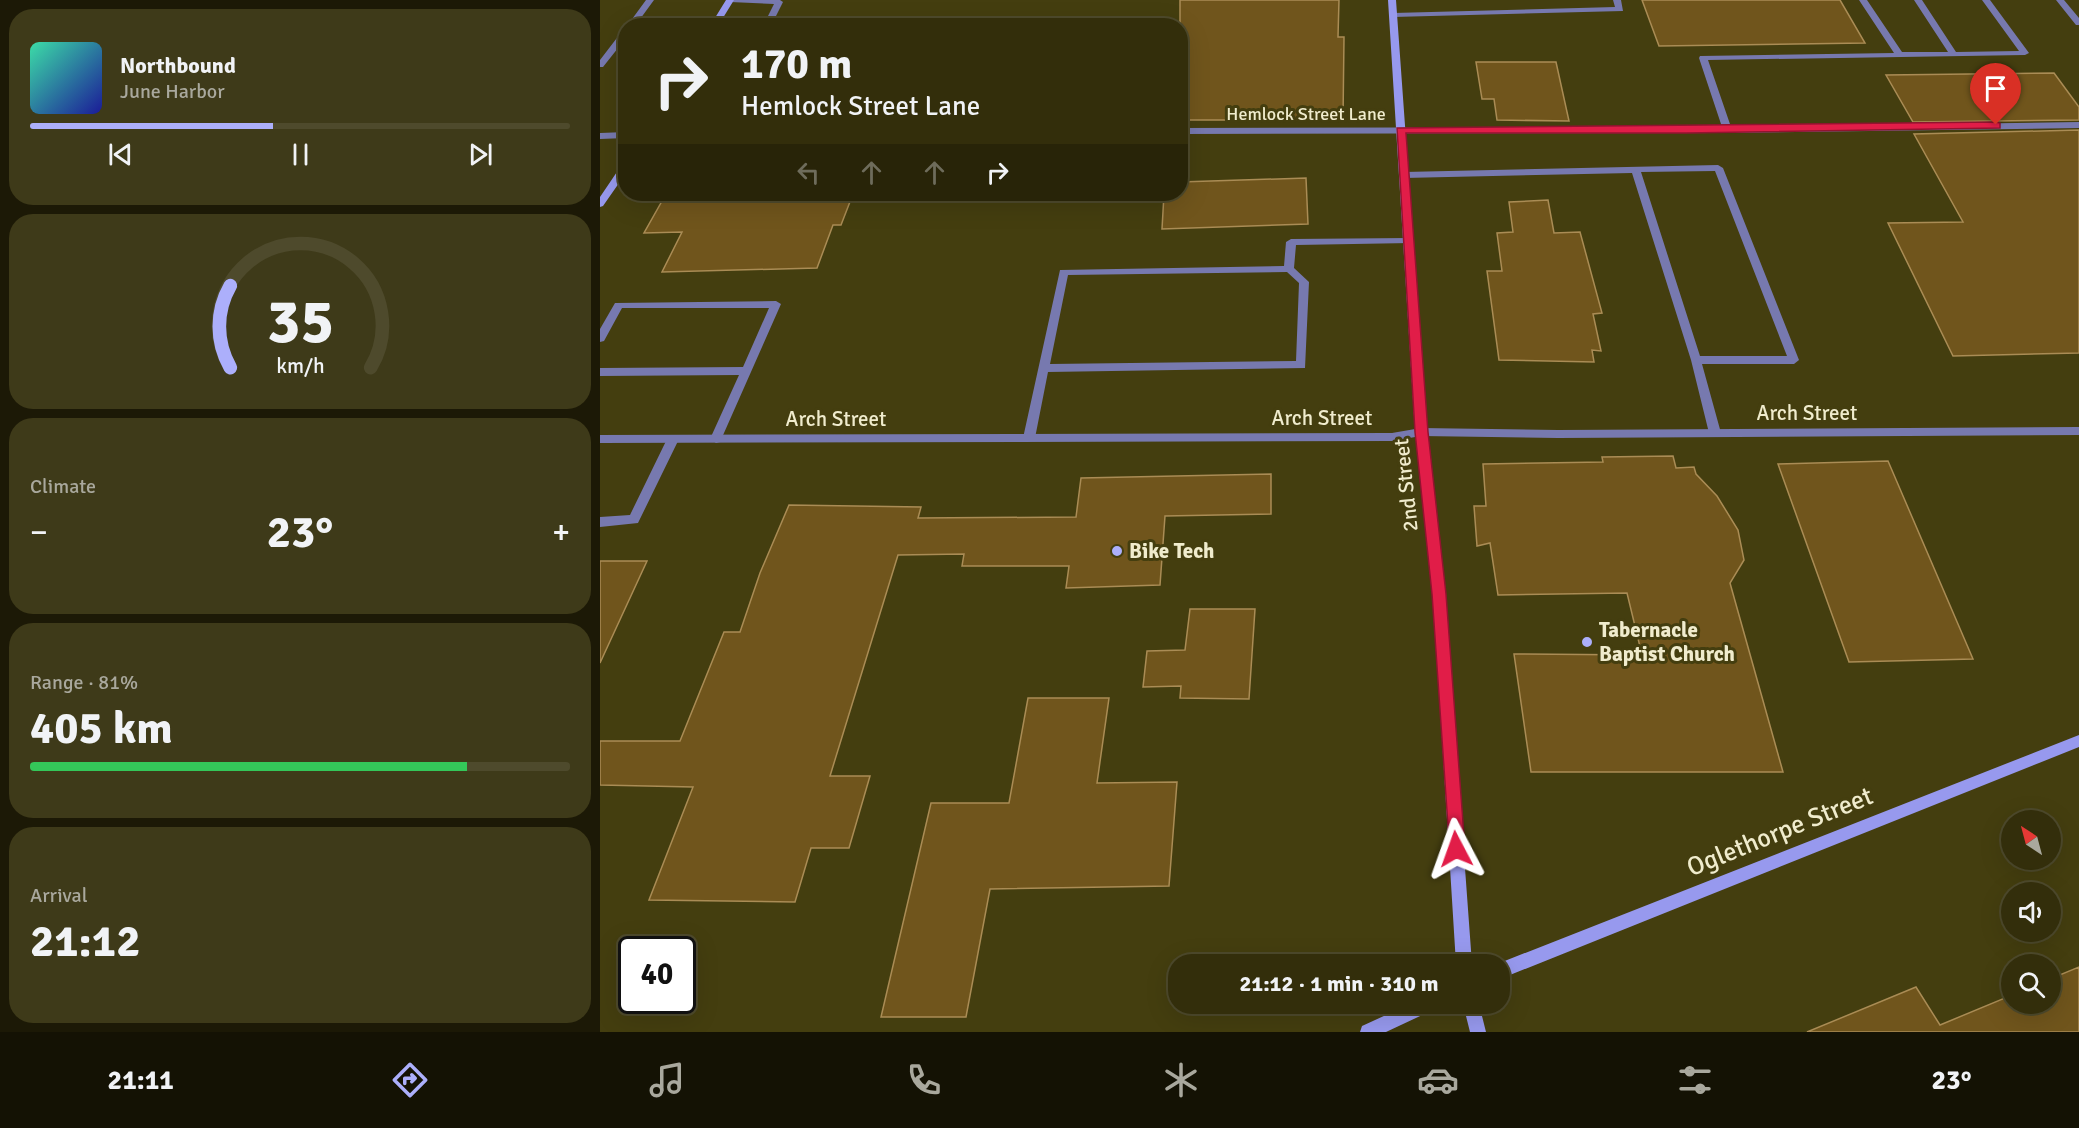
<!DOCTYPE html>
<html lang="en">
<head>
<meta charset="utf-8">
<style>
	body { margin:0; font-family:Signika,sans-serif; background:#3e3a19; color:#f1f3f6; height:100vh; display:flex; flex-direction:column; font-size:22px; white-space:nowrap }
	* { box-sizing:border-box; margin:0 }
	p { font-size:20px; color:#a9a89d }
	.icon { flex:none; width:33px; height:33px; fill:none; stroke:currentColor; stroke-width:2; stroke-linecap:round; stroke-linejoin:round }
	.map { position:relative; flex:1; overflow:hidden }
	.side { display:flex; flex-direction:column; gap:9px; padding:9px; background:#1c1906; width:600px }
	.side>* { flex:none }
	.guide { position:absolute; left:18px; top:18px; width:570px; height:183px; border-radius:24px; box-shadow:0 6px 24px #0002,0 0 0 2px #4e4a2c; background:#332e0b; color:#f1f3f6; overflow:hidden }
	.needle { width:39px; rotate:324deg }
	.tools { position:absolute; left:1401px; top:810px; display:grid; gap:12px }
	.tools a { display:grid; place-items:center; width:60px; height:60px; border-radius:50%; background:#332e0b; box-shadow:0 6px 24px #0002,0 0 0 2px #4e4a2c; font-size:30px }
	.speed { position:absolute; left:18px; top:936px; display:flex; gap:12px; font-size:30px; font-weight:700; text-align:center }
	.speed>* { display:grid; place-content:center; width:78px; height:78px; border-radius:50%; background:#332e0b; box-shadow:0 6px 24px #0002,0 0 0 2px #4e4a2c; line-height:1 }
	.speed .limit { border:3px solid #111; border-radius:9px; background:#fff; color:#111 }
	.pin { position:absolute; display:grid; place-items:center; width:51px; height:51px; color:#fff; margin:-62px -26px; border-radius:50% 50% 50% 0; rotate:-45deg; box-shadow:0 0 6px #0007 }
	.pin .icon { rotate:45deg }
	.me { position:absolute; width:66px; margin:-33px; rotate:356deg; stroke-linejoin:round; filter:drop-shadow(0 0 4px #0008) }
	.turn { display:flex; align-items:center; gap:21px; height:126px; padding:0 24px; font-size:27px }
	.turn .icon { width:78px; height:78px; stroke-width:2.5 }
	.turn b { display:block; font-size:42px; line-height:51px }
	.lanes { display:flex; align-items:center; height:57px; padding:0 24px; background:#0003; justify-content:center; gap:30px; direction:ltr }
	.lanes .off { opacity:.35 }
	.big { font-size:45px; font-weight:700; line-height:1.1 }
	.side .widget { flex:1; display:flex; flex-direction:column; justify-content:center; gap:9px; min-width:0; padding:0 21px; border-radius:24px; background:#3e3a19 }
	.side .dial { align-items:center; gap:0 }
	.dial svg { height:156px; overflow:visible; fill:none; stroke:#4e4a2c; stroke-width:7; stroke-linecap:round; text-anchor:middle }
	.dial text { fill:#f1f3f6; stroke:none }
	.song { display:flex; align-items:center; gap:18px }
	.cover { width:72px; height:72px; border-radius:9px; background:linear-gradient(135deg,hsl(160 70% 55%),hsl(240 70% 35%)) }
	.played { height:6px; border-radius:3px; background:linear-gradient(90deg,#acaffb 45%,#4e4a2c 45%) }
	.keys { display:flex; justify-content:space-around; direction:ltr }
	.heat { display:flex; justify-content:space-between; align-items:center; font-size:33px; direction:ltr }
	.charge { height:9px; border-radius:4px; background:linear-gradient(90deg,#34c759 81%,#4e4a2c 0) }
	.trip { position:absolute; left:568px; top:954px; width:342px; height:60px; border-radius:24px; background:#332e0b; box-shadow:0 6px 24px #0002,0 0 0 2px #4e4a2c; font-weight:700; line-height:60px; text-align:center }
	.tabs { display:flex; height:96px; justify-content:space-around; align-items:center; background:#141204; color:#a9a89d }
	.tabs .icon { width:42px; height:42px }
	.tabs .active { color:#acaffb }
	.tabs b { font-size:27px; color:#f1f3f6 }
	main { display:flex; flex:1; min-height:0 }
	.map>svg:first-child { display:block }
	.building { fill:#70551c; stroke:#aa8c55; stroke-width:1.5 }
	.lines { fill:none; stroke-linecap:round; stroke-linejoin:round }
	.lane { fill:#7779af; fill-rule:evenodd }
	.street { fill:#7779af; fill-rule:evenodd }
	.secondary { fill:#9799ee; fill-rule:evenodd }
	.route { fill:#e11d48; stroke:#92132f; stroke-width:1.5 }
	.poi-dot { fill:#acaffb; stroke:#443e0f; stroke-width:2 }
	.labels { text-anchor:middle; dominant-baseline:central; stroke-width:6; stroke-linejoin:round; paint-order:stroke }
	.far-street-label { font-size:18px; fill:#f0eccd; stroke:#443e0f }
	.street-label { font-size:21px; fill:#f0eccd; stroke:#443e0f }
	.poi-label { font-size:21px; font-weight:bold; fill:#f0eccd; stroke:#443e0f; text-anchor:start }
	.near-street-label { font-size:26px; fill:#f0eccd; stroke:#443e0f }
</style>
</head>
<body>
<main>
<section class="side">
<div class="widget">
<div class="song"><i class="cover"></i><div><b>Northbound</b><p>June Harbor</p></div></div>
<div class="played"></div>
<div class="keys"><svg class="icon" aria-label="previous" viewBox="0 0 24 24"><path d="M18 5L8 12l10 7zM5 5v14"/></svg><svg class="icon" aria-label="pause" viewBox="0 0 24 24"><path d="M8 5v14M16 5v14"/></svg><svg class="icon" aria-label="next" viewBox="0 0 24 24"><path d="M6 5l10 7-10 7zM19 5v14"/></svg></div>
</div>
<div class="widget dial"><svg viewBox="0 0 100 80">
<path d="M14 69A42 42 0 1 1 86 69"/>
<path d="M14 69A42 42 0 0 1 14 27" stroke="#acaffb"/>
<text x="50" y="56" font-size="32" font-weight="700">35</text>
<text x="50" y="72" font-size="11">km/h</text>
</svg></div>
<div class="widget"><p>Climate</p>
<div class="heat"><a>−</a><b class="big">23°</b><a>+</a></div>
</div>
<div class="widget"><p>Range · 81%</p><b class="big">405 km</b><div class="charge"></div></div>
<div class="widget"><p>Arrival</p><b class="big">21:12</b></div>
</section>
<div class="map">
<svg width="1479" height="1032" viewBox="0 0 1479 1032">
	<rect width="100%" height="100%" fill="#443e0f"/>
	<path class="building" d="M580,0H739L738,37H744L743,120H580Z
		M1042,0H1240L1265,43L1059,46Z
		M876,62H956L969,121L897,120L894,99H882Z
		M1454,73L1479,107V120L1313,122L1286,75Z
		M1479,130V353L1353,356L1288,223L1363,222L1314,134Z
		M706,178L708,224L562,229L564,194H580V182Z
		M66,194H253L241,225H233L217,268L62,272L82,232L44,233Z
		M948,200L954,233L980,232L1002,313L993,314L1001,351L992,350L994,362L899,360L887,271H902L897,233L913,232L909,202Z
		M1073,456L1076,468L1094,467L1096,474L1117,496L1138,530L1144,560L1130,583L1183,772H931L914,654L1042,655L1027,593L898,595L890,543L877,546L874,506H886L883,464L1003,462L1002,457Z
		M1288,461L1373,659L1249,662L1178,464Z
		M671,474V514L565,516L560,585L466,588L469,566H362L364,554L298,555L230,776H270L249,848H211L195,902L49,900L93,787L0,785V741H80L124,632H140L160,573L189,505L321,507L318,518L476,517L481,478Z
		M0,561H47L0,663Z
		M590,609H655L649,699L580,698L581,686L543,687L547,651L585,650Z
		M428,698H509L497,783L577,782L569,886L390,889L366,1017H281L331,803H409Z
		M1479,967V1032H1207L1316,987L1340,1025L1412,995V1004H1450V979Z"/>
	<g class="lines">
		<path class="lane" d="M46,0H54L35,26H27Z
			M126,0H180L183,2L171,26H163L174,4L130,2Z
			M1013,0H1021L1023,11L793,17L789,15L793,13L1015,7Z
			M1259,0H1267L1302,52H1348L1314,0H1322L1356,52L1419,51L1382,0H1390L1429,53L1425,55L1108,60L1131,127L1479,122V128L1128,133L580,134V128L1122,127L1099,58L1100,56L1294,53Z
			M23,30H26V38L3,67H0V60Z
			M26,132V138L0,139V133Z
			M1118,165L1123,168L1199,360L1194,364H1102L1121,433L1115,437L1109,433L1091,360L1032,173L804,178L799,175L804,172ZM1115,171L1187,356H1100L1041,172Z
			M808,238L811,239V243L696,245L694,268L709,282L705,368L448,372L435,438L429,442L423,438L460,270L684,266L686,242L691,239ZM687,272L699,283L696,361L450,364L468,275Z
			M176,301L181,304L120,442L116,443L110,439L139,375L0,376V368L143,367L169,308H22L4,341L0,342V329L15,303Z
			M73,435L79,439L38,523L0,527V517L30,515L67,439Z"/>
		<path class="street" d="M1456,0H1464L1479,18V25H1476Z
			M1479,427V435L958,438L821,436L792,441L0,443V435L792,433L821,428L958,430Z"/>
		<path class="secondary" d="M126,0H134L118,26H110Z
			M788,0H796L827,432L845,594L872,964H856L833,594L815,432Z
			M26,162V173L3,206L0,207V197L23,163Z
			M1479,735V747L900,979V964H897Z
			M810,1004H835L833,1010L786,1032H760L762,1026Z
			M863,1004H879L886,1032H870Z"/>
	</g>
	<path class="route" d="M1396,122L1400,123V128L1087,133H806L828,432L846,594L865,849L862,855L856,857L850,855L832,594L815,432L797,128Z"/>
	<g class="poi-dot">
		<circle cx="517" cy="551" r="6"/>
		<circle cx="987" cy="642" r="6"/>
	</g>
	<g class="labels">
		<g class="far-street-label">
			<text x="706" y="114">Hemlock Street Lane</text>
		</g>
		<g class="street-label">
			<text x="1207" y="413">Arch Street</text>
			<text x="722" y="418">Arch Street</text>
			<text x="236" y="419">Arch Street</text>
			<text transform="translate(806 485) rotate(-96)">2nd Street</text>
		</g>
		<g class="poi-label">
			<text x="529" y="551">Bike Tech</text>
			<text x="999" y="630">Tabernacle<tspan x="999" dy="24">Baptist Church</tspan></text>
		</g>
		<g class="near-street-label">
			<text transform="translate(1180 832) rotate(-22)">Oglethorpe Street</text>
		</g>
	</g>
</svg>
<div class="tools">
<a><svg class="needle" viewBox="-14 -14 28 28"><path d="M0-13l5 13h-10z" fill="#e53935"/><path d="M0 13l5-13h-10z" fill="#a9a89d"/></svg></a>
<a><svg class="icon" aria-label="sound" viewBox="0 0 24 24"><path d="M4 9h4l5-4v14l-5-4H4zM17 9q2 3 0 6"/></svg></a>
<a><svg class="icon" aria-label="search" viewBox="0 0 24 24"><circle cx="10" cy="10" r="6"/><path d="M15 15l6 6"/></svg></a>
</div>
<div class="speed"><div class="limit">40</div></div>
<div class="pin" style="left:1396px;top:125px;background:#d93025"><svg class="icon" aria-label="arrive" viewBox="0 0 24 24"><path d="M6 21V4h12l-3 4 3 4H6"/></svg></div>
<svg class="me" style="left:856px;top:849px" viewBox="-20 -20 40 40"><path d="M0-17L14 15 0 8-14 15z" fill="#e11d48" stroke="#fff" stroke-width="4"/></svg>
<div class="trip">21:12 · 1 min · 310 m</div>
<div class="guide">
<div class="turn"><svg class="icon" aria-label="right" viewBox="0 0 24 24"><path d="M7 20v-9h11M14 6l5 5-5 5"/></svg><div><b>170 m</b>Hemlock Street Lane</div></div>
<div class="lanes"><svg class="icon off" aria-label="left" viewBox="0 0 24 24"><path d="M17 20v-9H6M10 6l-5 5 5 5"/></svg><svg class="icon off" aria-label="ahead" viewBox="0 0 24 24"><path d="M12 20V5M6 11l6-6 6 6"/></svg><svg class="icon off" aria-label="ahead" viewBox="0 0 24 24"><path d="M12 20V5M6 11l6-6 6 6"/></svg><svg class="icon" aria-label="right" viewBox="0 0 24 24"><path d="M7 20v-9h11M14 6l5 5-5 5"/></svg></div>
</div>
</div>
</main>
<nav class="tabs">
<b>21:11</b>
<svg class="icon active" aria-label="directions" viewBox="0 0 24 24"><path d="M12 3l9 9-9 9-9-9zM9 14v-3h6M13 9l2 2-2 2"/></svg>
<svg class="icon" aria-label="music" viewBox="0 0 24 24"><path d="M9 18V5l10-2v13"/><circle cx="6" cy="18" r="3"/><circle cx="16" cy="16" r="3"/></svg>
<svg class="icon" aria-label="phone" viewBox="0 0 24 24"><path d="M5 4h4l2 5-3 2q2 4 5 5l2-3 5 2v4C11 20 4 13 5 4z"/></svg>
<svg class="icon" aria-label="climate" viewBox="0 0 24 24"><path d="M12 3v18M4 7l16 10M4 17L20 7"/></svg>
<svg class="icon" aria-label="car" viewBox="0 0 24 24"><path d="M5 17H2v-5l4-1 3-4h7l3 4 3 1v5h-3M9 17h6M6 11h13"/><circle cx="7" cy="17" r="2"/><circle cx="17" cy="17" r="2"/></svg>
<svg class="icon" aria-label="filters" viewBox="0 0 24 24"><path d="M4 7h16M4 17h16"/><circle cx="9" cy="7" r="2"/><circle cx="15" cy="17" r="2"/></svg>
<b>23°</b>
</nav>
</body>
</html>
